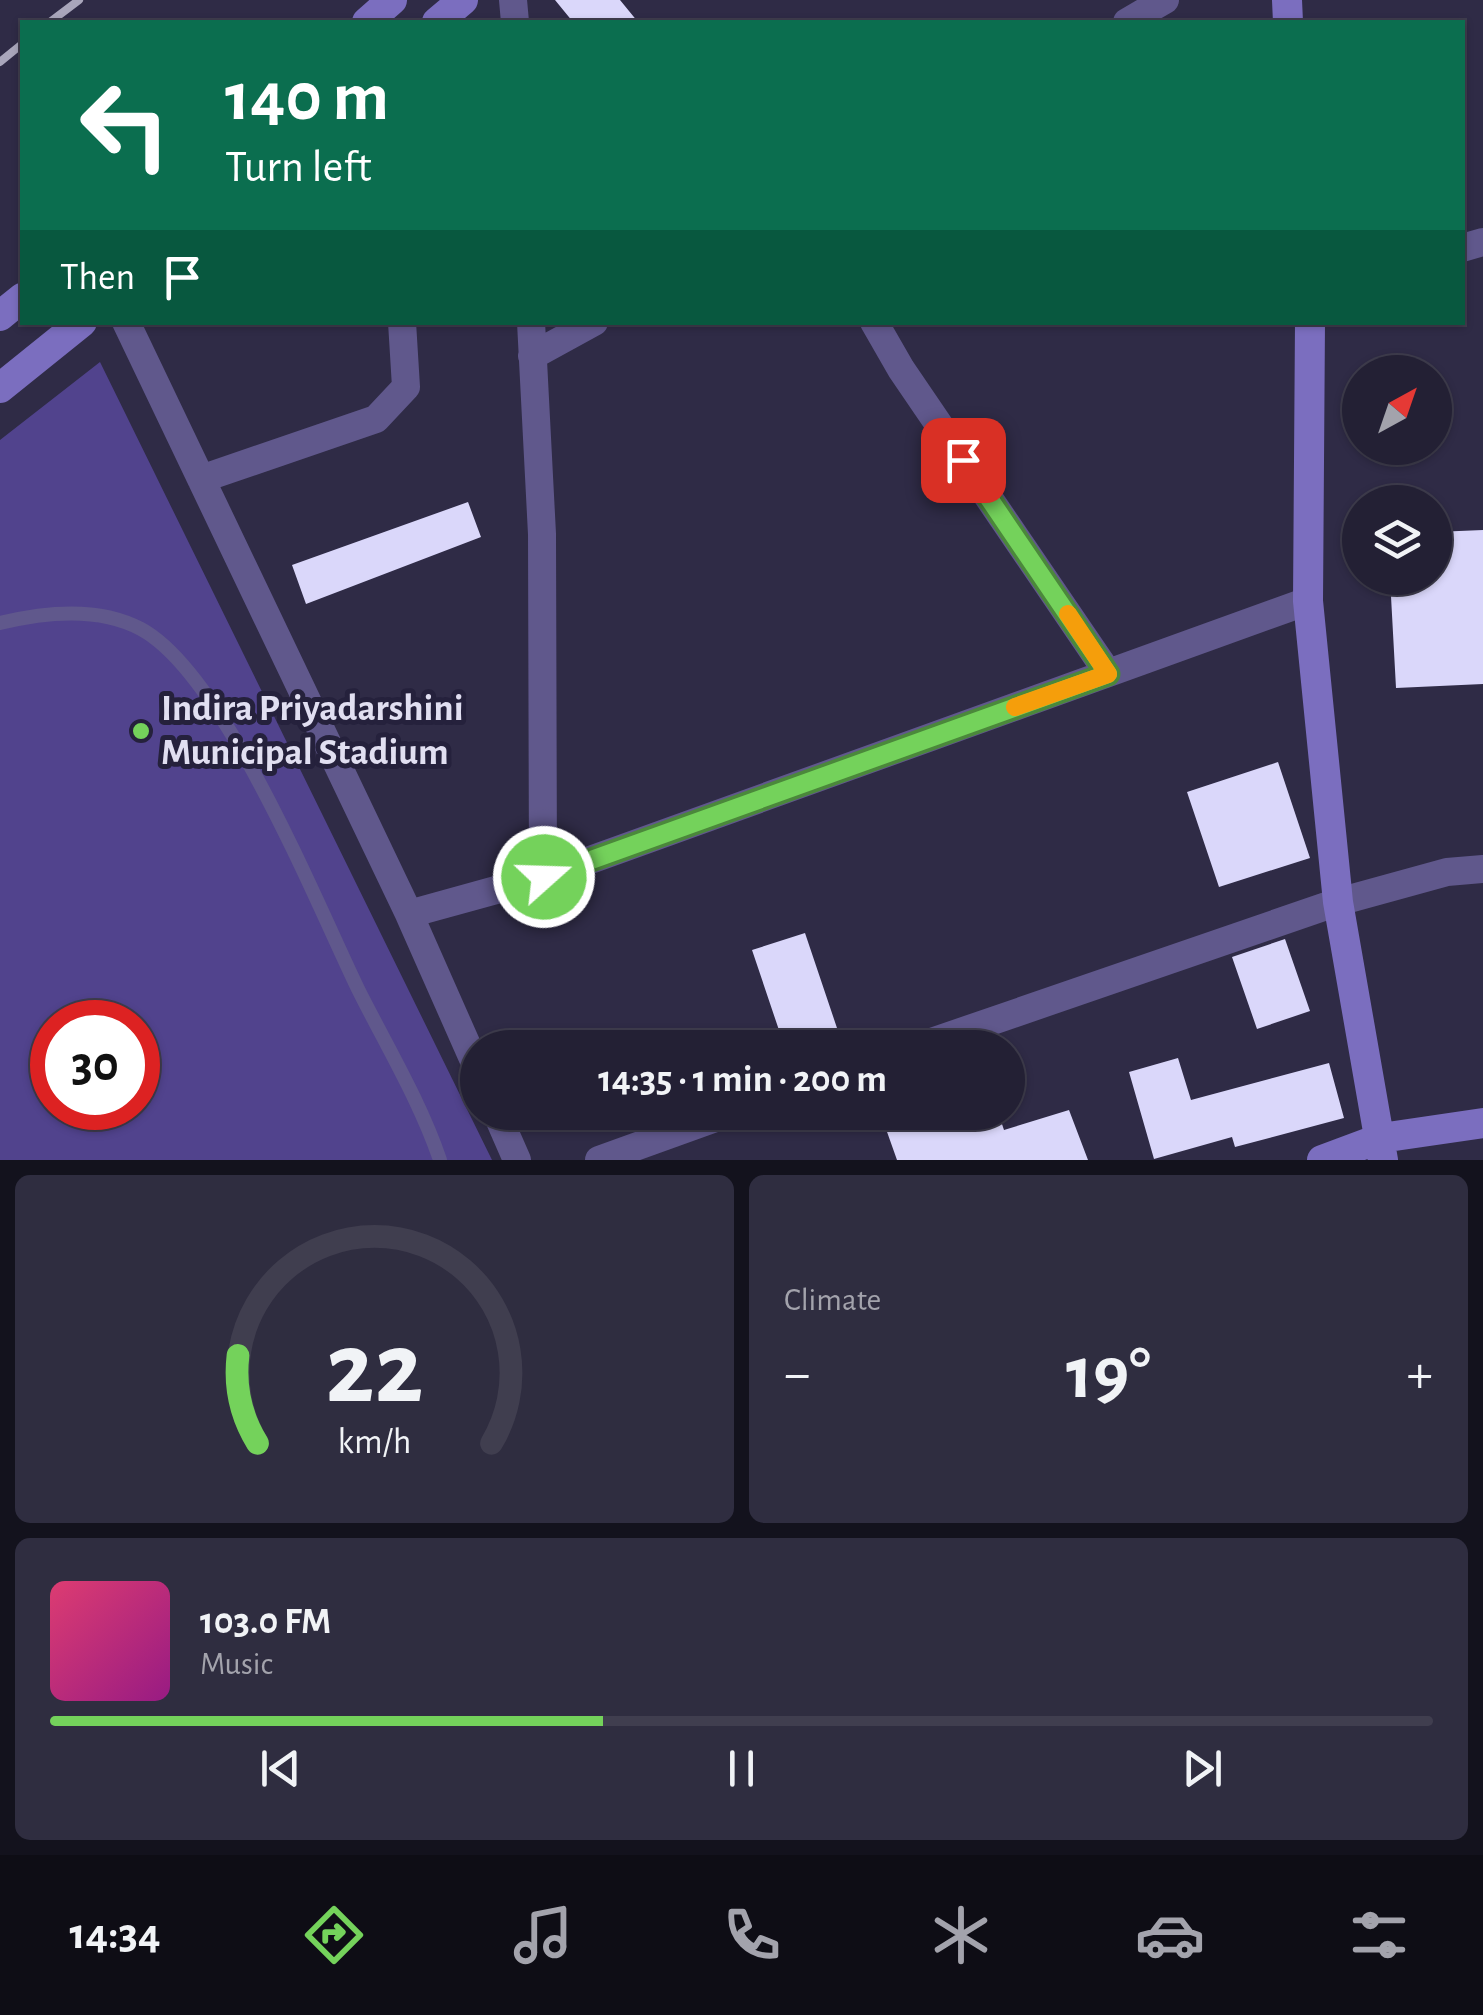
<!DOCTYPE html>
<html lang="en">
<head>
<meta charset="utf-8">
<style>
	body { margin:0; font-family:"Alegreya Sans",sans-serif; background:#2f2d40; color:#f1f3f6; height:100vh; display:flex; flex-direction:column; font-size:38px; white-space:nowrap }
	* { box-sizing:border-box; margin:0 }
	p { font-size:32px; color:#a3a3ac }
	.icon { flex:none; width:55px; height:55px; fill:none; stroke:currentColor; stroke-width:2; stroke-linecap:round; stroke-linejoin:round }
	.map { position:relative; height:1160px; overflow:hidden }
	.sheet { display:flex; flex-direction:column; gap:15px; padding:15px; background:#13121d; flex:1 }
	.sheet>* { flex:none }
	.top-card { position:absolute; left:20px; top:20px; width:1445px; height:305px; border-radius:0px; box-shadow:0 2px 8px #0004,0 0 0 2px #403e4f; background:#0b6e4f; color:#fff; overflow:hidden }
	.needle { width:65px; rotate:40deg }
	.controls { position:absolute; left:1342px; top:355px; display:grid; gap:20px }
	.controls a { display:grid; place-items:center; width:110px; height:110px; border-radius:50%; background:#232034; box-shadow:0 2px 8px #0004,0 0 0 2px #403e4f; font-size:50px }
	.speed { position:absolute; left:30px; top:1000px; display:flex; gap:20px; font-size:50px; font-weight:700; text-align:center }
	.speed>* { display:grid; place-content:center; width:130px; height:130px; border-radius:50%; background:#232034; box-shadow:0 2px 8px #0004,0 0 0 2px #403e4f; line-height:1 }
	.speed .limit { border:15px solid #d22; background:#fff; color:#111 }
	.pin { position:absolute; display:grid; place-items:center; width:85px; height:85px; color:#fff; margin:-42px; border-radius:20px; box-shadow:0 5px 15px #0006 }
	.me { position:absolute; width:110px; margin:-55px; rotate:70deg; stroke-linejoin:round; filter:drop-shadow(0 0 8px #0008) }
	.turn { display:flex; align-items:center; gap:35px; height:210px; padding:0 40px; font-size:45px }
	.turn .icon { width:130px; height:130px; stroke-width:2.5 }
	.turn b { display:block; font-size:70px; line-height:85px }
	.then { display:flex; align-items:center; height:95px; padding:0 40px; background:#0003; gap:20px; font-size:38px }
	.big { font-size:75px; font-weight:700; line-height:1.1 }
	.sheet .card { flex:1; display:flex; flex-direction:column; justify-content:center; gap:15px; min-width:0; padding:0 35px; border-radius:15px; background:#2f2d40 }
	.sheet .dial { align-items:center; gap:0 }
	.dial svg { height:260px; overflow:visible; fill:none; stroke:#403e4f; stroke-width:7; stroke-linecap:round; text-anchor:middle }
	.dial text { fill:#f1f3f6; stroke:none }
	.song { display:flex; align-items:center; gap:30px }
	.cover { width:120px; height:120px; border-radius:15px; background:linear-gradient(135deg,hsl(340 70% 55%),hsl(310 70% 35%)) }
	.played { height:10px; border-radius:5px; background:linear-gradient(90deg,#74d25b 40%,#403e4f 40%) }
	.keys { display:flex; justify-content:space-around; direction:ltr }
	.heat { display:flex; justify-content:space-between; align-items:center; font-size:55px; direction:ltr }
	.sheet .tiles { flex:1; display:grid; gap:15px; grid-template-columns:1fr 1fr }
	.card:last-child { grid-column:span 2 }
	.trip { position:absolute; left:460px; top:1030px; width:565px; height:100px; border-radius:50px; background:#232034; box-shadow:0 2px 8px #0004,0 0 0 2px #403e4f; font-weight:700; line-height:100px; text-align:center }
	.tabs { display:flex; height:160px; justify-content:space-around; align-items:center; background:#0e0d15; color:#a3a3ac }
	.tabs .icon { width:70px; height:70px }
	.tabs .on { color:#74d25b }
	.tabs b { font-size:45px; color:#f1f3f6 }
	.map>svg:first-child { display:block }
	.green { fill:#51438d; fill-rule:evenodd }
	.building { fill:#dad7fa }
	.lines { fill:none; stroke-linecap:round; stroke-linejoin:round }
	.lane { stroke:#60588c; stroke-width:14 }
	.street { stroke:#60588c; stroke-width:28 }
	.secondary { stroke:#7b6ebf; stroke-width:30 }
	.rail { stroke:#a9a6bb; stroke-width:8 }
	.route-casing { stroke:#4b883b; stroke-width:25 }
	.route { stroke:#74d25b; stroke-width:18 }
	.slow { stroke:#f59e0b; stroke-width:18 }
	.poi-dot { fill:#74d25b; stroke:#25213c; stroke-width:4 }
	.labels { text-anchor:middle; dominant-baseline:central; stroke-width:10; stroke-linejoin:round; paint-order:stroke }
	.poi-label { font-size:38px; font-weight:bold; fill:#e1dff1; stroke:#25213c; text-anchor:start }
</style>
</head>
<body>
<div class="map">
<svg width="1483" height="1160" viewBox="0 0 1483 1160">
	<rect width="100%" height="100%" fill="#2f2b46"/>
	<path class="green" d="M100,362L492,1160H0V440ZM52,1022H138V1108H52Z"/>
	<path class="building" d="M555,0H620L638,22H573Z
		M468,502L481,537L306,604L292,565Z
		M1483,530V684L1396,688L1390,578H1435V532Z
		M1278,762L1310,858L1219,887L1187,792Z
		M805,933L837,1028L784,1045L752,950Z
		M1285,939L1310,1011L1257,1029L1232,957Z
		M1178,1058L1191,1100L1329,1063L1344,1118L1235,1147L1232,1137L1154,1159L1129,1072Z
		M1069,1110L1088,1160H897L886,1129L933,1112H998L1004,1130Z"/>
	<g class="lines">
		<path class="lane" d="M0,623C45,612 98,606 141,629C224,674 315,900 358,989C386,1045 420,1101 440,1160"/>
		<path class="street" d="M513,0L515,22
			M1127,22L1165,0
			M1462,248L1483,242
			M126,322L409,914L478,1070
			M531,322L542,534L543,877
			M874,322L901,369L1108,673
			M532,356L594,322
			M201,479L376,419L406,387L402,322
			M409,914L543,877L1308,601
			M914,1048L1338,902L1447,872L1483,869
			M496,1112L517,1160
			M599,1160L732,1112"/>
		<path class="secondary" d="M1287,0L1288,22
			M367,22L392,0
			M437,22L463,0
			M0,316L22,298
			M1310,322L1308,601L1338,902L1383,1160
			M0,388L82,322
			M1322,1160L1381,1138L1483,1123"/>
		<path class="rail" d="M50,22L79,0
			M0,62L22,44"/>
	</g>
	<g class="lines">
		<g class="route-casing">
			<path id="route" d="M544,877L1108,674L963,460"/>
		</g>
		<use href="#route" class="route"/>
		<path class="slow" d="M1015,707L1108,674L1068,614"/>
	</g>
	<circle class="poi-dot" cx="141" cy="731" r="10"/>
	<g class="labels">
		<g class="poi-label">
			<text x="161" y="709">Indira Priyadarshini<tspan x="161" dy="44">Municipal Stadium</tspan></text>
		</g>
	</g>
</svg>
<div class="controls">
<a><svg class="needle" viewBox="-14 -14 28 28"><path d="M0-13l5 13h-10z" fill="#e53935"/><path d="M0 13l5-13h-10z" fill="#a3a3ac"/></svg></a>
<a><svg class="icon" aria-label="layers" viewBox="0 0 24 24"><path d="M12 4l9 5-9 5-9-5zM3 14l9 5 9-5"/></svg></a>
</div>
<div class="speed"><div class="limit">30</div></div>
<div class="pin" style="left:963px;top:460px;background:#d93025"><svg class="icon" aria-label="arrive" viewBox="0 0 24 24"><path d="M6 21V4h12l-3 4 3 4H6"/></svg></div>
<svg class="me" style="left:544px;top:877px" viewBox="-20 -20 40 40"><circle r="17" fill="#74d25b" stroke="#fff" stroke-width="3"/><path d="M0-11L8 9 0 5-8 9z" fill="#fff"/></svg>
<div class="trip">14:35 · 1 min · 200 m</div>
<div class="top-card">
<div class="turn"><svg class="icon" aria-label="left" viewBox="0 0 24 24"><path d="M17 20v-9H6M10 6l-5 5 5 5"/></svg><div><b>140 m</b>Turn left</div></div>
<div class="then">Then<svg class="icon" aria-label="arrive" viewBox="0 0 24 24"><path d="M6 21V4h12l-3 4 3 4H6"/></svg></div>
</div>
</div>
<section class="sheet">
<div class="tiles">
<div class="card dial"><svg viewBox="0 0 100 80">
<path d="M14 69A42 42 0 1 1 86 69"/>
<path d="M14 69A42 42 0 0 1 8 42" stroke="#74d25b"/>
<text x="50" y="56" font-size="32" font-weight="700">22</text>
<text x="50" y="72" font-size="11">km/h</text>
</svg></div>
<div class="card"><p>Climate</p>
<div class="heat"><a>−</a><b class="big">19°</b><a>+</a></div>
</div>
<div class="card">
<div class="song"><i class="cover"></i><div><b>103.0 FM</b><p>Music</p></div></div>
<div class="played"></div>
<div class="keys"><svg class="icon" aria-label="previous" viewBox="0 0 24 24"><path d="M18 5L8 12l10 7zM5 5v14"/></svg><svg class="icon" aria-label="pause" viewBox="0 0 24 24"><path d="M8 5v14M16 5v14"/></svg><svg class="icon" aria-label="next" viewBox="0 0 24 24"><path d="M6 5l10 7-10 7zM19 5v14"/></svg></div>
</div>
</div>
</section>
<nav class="tabs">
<b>14:34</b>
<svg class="icon on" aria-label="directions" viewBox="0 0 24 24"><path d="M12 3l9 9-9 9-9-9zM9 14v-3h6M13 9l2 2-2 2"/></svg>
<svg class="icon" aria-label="music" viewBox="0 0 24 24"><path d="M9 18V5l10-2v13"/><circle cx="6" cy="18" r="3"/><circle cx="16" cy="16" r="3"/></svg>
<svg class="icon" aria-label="phone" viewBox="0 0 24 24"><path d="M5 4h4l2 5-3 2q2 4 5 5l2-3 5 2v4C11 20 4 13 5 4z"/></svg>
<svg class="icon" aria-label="climate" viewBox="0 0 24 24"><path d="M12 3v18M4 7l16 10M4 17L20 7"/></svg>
<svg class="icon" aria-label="car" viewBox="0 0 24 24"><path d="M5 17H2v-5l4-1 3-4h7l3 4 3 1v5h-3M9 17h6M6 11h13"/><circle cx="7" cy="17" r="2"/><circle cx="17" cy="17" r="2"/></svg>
<svg class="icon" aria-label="filters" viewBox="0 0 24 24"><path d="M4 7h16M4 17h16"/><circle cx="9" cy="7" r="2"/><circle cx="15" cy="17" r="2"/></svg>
</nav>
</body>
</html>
